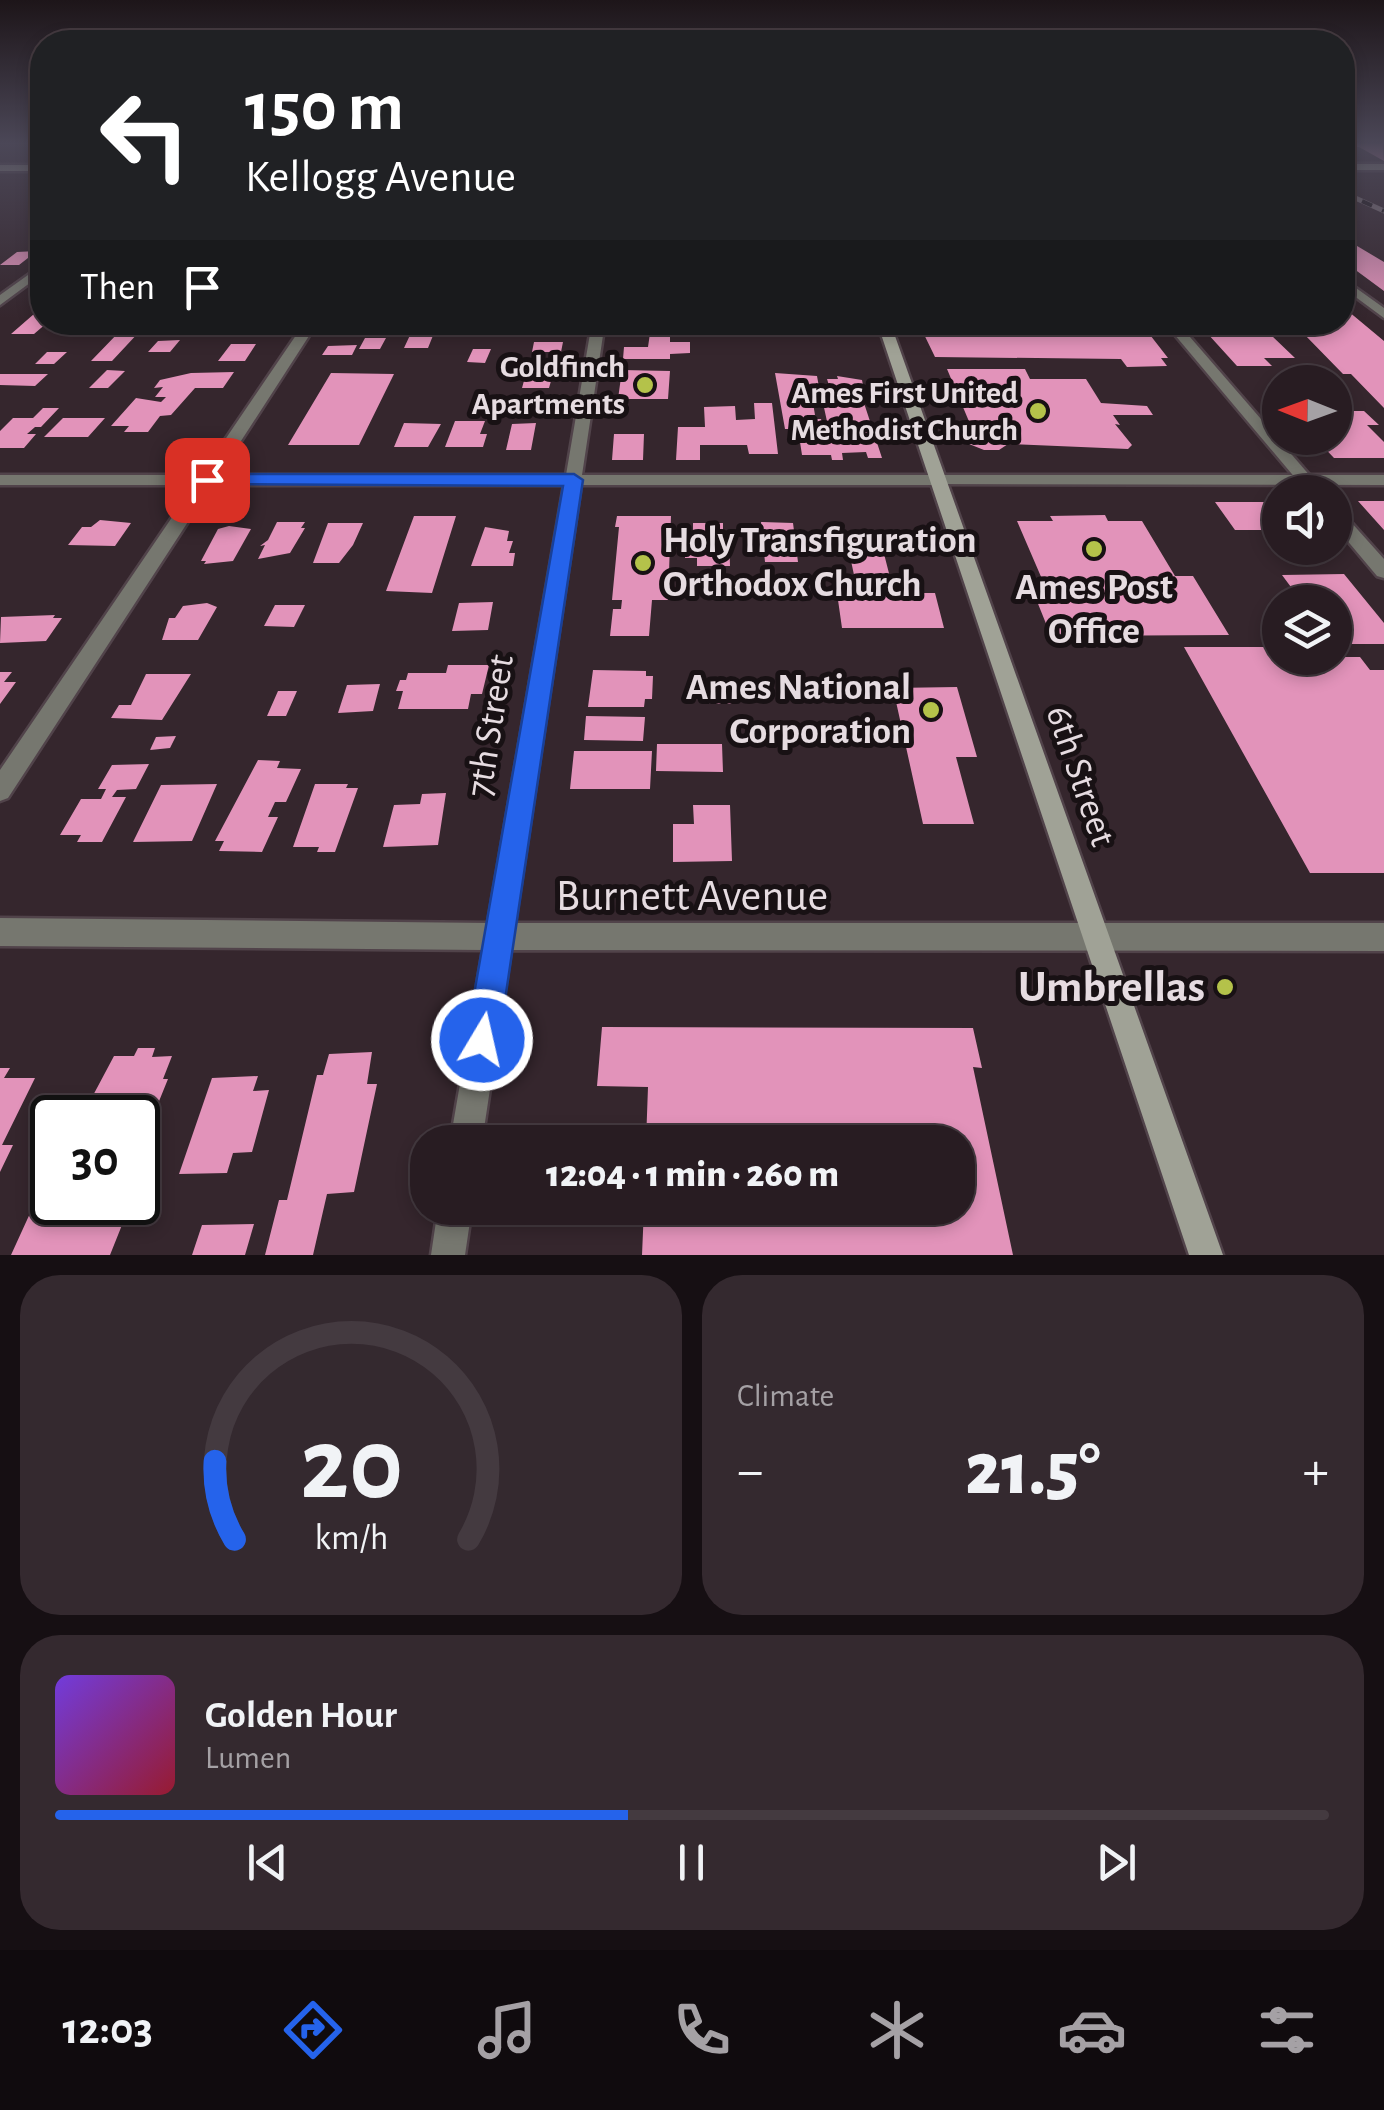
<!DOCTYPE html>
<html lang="en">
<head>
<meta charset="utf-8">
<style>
	body { margin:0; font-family:"Alegreya Sans",sans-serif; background:#34292f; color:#f1f3f6; height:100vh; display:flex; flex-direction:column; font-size:38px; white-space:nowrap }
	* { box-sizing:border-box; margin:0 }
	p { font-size:32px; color:#a5a1a5 }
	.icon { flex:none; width:55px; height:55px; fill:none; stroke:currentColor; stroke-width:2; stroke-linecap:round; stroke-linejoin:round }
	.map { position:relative; height:1255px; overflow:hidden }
	.panel { display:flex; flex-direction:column; gap:20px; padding:20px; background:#160f13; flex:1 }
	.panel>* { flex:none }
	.hud { position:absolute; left:30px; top:30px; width:1325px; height:305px; border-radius:40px; box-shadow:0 5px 15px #0003,0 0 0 2px #443a40; background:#202124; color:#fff; overflow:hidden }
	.needle { width:65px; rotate:271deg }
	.tools { position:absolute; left:1262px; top:365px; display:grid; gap:20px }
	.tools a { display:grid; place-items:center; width:90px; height:90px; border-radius:50%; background:#281c22; box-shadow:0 5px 15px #0003,0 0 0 2px #443a40; font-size:50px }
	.speed { position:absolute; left:30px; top:1095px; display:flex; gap:20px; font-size:50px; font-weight:700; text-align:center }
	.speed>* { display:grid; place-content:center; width:130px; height:130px; border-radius:50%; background:#281c22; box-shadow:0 5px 15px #0003,0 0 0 2px #443a40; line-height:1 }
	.speed .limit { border:5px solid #111; border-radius:15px; background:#fff; color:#111 }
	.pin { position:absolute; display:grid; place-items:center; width:85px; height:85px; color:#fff; margin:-42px; border-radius:20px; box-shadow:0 5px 15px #0006 }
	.me { position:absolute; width:110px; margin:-55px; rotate:9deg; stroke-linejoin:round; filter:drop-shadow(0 0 8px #0008) }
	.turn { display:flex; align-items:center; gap:35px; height:210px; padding:0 50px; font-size:45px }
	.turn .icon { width:130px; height:130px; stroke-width:2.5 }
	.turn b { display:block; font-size:70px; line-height:85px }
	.then { display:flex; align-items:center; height:95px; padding:0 50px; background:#0003; gap:20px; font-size:38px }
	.big { font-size:75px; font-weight:800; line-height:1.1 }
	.panel .tile { flex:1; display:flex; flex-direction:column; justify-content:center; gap:15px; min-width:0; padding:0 35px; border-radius:40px; background:#34292f }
	.panel .dial { align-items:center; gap:0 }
	.dial svg { height:260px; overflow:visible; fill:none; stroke:#443a40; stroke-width:7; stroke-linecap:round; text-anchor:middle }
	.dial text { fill:#f1f3f6; stroke:none }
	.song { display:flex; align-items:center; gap:30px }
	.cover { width:120px; height:120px; border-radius:15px; background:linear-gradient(135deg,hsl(260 70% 55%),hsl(350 70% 35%)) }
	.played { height:10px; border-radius:5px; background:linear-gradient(90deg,#2563eb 45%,#443a40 45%) }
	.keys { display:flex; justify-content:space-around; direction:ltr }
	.heat { display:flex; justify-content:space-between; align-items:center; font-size:55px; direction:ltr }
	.panel .tiles { flex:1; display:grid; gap:20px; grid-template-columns:1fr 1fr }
	.tile:last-child { grid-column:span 2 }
	.trip { position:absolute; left:410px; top:1125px; width:565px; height:100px; border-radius:40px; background:#281c22; box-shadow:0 5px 15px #0003,0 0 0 2px #443a40; font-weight:800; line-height:100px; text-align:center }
	.tab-bar { display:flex; height:160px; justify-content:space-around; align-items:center; background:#100b0e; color:#a5a1a5 }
	.tab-bar .icon { width:70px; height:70px }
	.tab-bar .on { color:#2563eb }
	.tab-bar b { font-size:45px; color:#f1f3f6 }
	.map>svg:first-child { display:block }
	.building { fill:#e293ba }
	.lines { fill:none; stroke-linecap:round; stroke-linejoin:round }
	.minor-casing { stroke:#51434a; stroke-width:5 }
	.tertiary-casing { stroke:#51434a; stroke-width:5 }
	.secondary-casing { stroke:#51434a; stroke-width:5 }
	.minor { fill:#76776f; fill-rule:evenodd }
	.tertiary { fill:#76776f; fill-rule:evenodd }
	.secondary { fill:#a0a296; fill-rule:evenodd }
	.rail-casing { stroke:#85787e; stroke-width:5 }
	.rail { stroke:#181114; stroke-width:4; stroke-dasharray:11; stroke-linecap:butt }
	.route { fill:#2563eb; stroke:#184099; stroke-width:2.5 }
	.poi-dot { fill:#b4c24a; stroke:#181114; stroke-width:4 }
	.labels { text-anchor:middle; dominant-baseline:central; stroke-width:10; stroke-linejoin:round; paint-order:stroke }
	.far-poi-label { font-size:32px; font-weight:bold; fill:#e6dce1; stroke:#181114; text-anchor:end }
	.poi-label { font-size:38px; font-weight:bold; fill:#e6dce1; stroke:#181114; text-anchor:start }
	.street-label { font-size:38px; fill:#e6dce1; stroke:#181114 }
	.near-street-label { font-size:45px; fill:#e6dce1; stroke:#181114 }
	.near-poi-label { font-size:45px; font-weight:bold; fill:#e6dce1; stroke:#181114; text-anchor:end }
</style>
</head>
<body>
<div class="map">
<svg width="1384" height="1255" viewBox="0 0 1384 1255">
	<rect width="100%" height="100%" fill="#35262d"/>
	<path class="building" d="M1342,142H1383L1384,161L1359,147H1342Z
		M1342,237L1384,262V291L1342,260Z
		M37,251L19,265H0L17,252Z
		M1342,306L1384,341V408L1351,374H1343L1303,333L1287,322H1342Z
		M42,307V322H48L34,334H11Z
		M154,322H176L165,335L141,331Z
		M215,322H241L234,331H197L203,325Z
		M918,322H1140L1168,358H1161L1167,366L1127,367L1121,359L935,357Z
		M1197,322H1271L1280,331L1264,332L1259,327H1224L1231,333L1243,335L1272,336L1295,358H1264L1272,366H1237L1207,333H1221L1215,327H1201Z
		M651,326H670V342H690V353L670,354V359H623L624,347H648Z
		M120,331H140L112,361H91Z
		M411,333H434L428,348H404Z
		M365,338H386L380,349H359Z
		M180,340L170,352H148L158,341Z
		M534,342H563L561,352H532Z
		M231,344H256L245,361H218Z
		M357,345L352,355H322L328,346Z
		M473,349H491L485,363L467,362Z
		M47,352H67L54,364H35Z
		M519,369L553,374L549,388H522L525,377H517Z
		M947,369H1025L1030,379H1086L1101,403L1147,406L1153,415H1113L1120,425L1115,424L1132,445L1128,449L1008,444L999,450H984L969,444L965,436L973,431Z
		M107,370L125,371L108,388H89Z
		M622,370L670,371L668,399H618Z
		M234,372L223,388H195L171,415L160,416L148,432H124L129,426H111L136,398L161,402L166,397H155L163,387L154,388L160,380L191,373Z
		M331,373L394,374L359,445H288Z
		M775,373L817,376L821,398L812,397L815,415H808L809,419H821L823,426H828L823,403H864L882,458H868L866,452L842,453L843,460H832L831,455H802L798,429H785Z
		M0,374H48L35,386L0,385Z
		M837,376L862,380L863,385H858L861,393L831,392L827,379H838Z
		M532,398L529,412H505L509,399Z
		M754,403H772L778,454H749L747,445H700V460H676L678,427H705L704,407L735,406L736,420L755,419Z
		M43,408H59L41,427H35L27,434H36L24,448H0V431L13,418H33Z
		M1335,411H1364L1379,425H1367L1384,442V458H1334L1315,438H1335Z
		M63,418H105L88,437H44Z
		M455,421H485L480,434H487L483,447H445Z
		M404,423L441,424L428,447H394Z
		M536,423L531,450H506L512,424Z
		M614,434H644L643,460H612Z
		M1358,501H1384V530Z
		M1215,502H1280V530H1235Z
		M1105,515L1108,521H1142L1175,576H1193L1229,635L1051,636L1028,579H1042L1017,521H1053L1050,516Z
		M414,516H456L432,593L386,591Z
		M617,516H671L668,600H652L649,636H610L613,609H621L622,600H612L619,527H615Z
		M100,520L131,523L115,546L68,545L82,527H91Z
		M277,522H305L301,528H305L290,553L258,559L265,545L260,546L268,540Z
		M761,522L793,523L798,562H765Z
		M328,523H363L353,545L339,563H313Z
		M693,523H723V531H729L730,566H697V558H685L686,532H693Z
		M229,526L251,529L233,561L204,564L206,561H201L218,529Z
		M485,527L509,531L507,541H513L509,553H515L513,566H471Z
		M847,542H881L893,589H857Z
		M1344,574L1384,623V644H1335V602H1302L1282,575Z
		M837,593H935L944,628H842Z
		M493,602L488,630L452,631L459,603Z
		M207,603L217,607L198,640H162L169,618H175L183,606Z
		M275,605H305L294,627L264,626Z
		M55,615L53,618H62L46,641L0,643L1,617Z
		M1184,647H1264L1270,657H1360L1370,670H1384V873H1310Z
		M448,665H489L482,694H471L468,709H398L403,691H396L400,680H406L408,673H446Z
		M593,670L646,671V676H653L652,699H645L644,707H588Z
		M0,672H12L4,682H16L0,704Z
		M146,674H191L162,720L111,718L119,705H131Z
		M708,679H736L737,704H708Z
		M380,684L373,711L338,713L347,685Z
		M957,687L977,757H956L974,824H923L893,688Z
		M278,691H297L286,716H267Z
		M586,716L645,717L643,741L584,740Z
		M176,736L170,748L150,750L156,737Z
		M657,744H722L723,772L656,771Z
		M574,751H652L650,789H570Z
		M258,760L280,761L277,768L301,769L286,802H275L268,817H278L262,852L219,851L224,841H215Z
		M149,764L136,789L117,790L112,797H126L102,842H77L81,835H60L81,799H101L106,789H98L112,765Z
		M217,784L192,841L133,842L161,785Z
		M315,784H348L346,788H358L335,852H317L319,847H293Z
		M446,793L438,845L383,847L394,805L420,804L422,794Z
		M693,805H730L732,861L673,862V824H694Z
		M602,1027L973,1028L982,1068L973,1067L1013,1255H642L644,1208H958V1142H646L648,1087L597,1086Z
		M138,1048H155L152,1057L172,1056L163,1079H168L138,1153V1118H81L114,1056H134Z
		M372,1052L367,1084H377L354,1192L327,1194L313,1255H265L279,1200H287L317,1075H323L329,1054Z
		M0,1068H10L4,1078H35L2,1145H13L0,1172Z
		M258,1076L253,1091L269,1090L252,1152L233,1153L227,1173L179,1174L212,1078Z
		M32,1209L128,1210L110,1255H11Z
		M254,1224L245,1255H192L202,1225Z"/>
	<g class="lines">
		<g class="minor-casing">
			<path id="minor" d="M42,265V274L0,305V295Z
				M1342,278L1384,308V318L1342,287Z
				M305,322H318L219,475H566L592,322H605L582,475H937L945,480L937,485H581L515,923H1384V951L511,950L482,1142H450L483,950L0,946V918L488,923L564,485H212L8,798L0,801V770L194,485H0V475H201Z
				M1164,322H1177L1324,492H1307Z
				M1335,509L1341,511L1384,559V578L1377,576L1335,526Z
				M438,1208H472L465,1255H431Z"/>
		</g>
		<g class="tertiary-casing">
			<path id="tertiary" d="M937,475H1384V485L931,484L929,480Z"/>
		</g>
		<g class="secondary-casing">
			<path id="secondary" d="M1342,164H1384V170H1342Z
				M0,165H42V171H0Z
				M877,322H890L1223,1255H1189Z"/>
		</g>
		<use href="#minor" class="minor"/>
		<use href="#tertiary" class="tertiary"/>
		<use href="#secondary" class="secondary"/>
		<g class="rail-casing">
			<path id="rail" d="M1342,192L1384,211"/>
		</g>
		<use href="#rail" class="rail"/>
	</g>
	<linearGradient id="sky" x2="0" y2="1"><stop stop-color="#1d1519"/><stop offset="0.45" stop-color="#4b4757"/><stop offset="1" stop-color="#4b4757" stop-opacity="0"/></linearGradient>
	<rect width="1384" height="318" fill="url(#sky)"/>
	<path class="route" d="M207,474H574L583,480L499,1040L494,1052L482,1057L471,1052L466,1040L563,486L201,484V476Z"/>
	<g class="poi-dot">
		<circle cx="645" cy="385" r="10"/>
		<circle cx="1038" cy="411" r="10"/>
		<circle cx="1094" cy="549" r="10"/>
		<circle cx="643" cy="563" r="10"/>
		<circle cx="931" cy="710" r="10"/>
		<circle cx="1225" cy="987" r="10"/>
	</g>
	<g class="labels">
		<g class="far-poi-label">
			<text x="625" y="367">Goldfinch<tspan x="625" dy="37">Apartments</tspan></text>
			<text x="1018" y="393">Ames First United<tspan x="1018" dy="37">Methodist Church</tspan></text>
		</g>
		<g class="poi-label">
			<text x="663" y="541">Holy Transfiguration<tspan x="663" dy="44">Orthodox Church</tspan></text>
			<text x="1094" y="588" text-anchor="middle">Ames Post<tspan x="1094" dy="44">Office</tspan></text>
			<text x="911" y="688" text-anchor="end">Ames National<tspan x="911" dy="44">Corporation</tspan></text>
		</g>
		<g class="street-label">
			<text transform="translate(491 726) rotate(-81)">7th Street</text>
			<text transform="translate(1080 776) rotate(71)">6th Street</text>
		</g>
		<g class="near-street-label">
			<text x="692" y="896">Burnett Avenue</text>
		</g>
		<g class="near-poi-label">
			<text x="1205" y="987">Umbrellas</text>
		</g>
	</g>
</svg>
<div class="tools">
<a><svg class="needle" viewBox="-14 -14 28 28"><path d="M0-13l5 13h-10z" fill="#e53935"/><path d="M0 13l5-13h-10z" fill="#a5a1a5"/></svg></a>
<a><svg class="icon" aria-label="sound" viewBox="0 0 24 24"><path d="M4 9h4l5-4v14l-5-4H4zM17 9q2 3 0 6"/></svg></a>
<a><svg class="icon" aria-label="layers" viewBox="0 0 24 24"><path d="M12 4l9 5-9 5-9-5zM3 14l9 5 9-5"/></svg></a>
</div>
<div class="speed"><div class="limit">30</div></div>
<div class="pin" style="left:207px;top:480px;background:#d93025"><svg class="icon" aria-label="arrive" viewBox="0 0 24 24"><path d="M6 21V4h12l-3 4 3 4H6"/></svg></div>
<svg class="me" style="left:482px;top:1040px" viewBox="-20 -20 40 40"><circle r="17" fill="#2563eb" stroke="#fff" stroke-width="3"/><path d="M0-11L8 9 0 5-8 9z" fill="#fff"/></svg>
<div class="trip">12:04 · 1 min · 260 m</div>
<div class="hud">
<div class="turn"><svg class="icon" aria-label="left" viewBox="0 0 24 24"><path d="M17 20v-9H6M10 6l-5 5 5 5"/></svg><div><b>150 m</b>Kellogg Avenue</div></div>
<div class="then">Then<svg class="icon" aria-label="arrive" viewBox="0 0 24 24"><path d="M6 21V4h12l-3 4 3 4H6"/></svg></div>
</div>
</div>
<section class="panel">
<div class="tiles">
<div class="tile dial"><svg viewBox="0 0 100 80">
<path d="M14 69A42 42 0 1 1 86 69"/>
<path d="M14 69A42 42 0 0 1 8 45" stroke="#2563eb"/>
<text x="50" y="56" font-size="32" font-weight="700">20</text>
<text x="50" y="72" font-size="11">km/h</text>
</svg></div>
<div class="tile"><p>Climate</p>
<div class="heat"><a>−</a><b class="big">21.5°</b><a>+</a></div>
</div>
<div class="tile">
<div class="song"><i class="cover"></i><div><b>Golden Hour</b><p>Lumen</p></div></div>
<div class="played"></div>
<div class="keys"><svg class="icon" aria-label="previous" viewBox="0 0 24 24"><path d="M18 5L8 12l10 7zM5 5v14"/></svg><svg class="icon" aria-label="pause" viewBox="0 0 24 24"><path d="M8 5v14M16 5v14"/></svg><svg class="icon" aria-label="next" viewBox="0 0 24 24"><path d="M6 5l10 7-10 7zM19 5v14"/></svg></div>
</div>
</div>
</section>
<nav class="tab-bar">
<b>12:03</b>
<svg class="icon on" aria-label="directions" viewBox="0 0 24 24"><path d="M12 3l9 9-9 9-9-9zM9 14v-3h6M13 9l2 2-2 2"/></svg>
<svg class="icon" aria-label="music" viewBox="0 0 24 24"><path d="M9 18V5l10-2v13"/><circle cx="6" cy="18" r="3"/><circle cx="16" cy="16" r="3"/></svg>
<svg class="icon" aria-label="phone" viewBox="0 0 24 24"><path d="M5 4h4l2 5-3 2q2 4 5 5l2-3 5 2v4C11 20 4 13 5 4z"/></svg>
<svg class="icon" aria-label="climate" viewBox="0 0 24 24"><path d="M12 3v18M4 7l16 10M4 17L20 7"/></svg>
<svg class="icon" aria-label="car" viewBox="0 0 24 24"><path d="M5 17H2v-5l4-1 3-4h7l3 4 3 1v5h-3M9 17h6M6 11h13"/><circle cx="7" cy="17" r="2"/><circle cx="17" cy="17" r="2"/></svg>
<svg class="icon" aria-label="filters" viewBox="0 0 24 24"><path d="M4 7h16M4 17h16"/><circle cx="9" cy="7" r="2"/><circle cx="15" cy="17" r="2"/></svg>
</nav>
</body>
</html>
